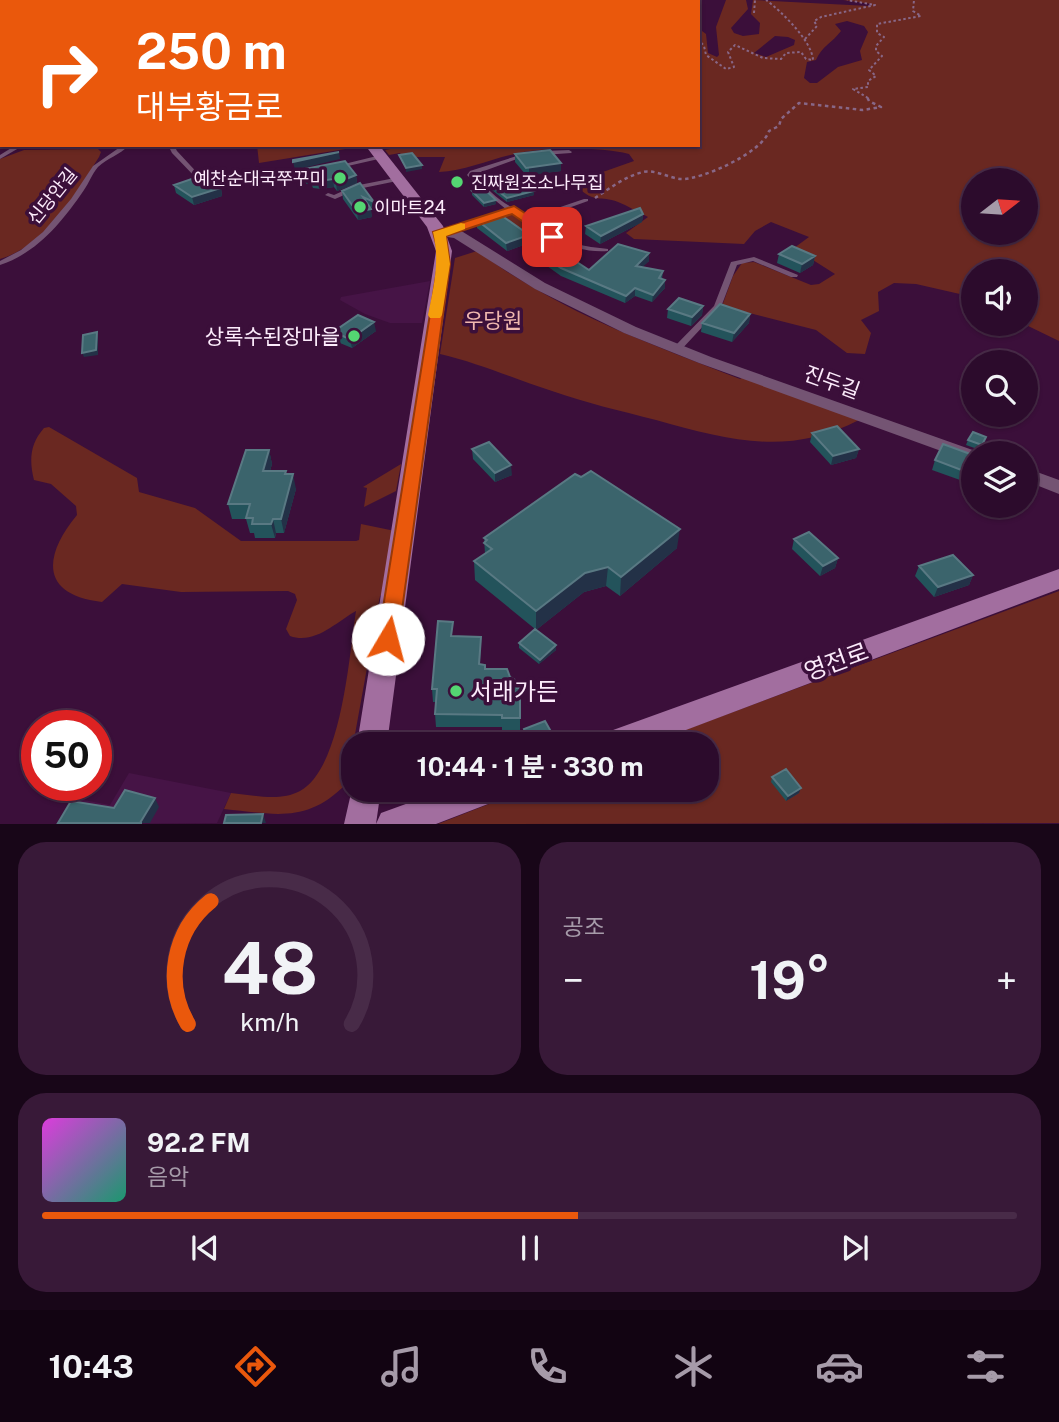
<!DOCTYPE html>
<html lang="ko">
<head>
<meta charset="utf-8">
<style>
	body { margin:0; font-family:"Public Sans","Noto Sans KR",sans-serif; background:#381938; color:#f1f3f6; height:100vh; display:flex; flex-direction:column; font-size:26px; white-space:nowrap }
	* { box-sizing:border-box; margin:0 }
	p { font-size:23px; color:#a69ba9 }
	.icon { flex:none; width:38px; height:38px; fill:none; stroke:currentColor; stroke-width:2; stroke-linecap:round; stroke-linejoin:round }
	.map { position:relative; height:824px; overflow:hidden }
	.panel { display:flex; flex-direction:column; gap:18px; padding:18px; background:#180618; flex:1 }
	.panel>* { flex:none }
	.top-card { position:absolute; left:0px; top:0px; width:700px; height:147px; box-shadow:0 2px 5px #0004,0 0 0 2px #482b48; background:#ea580c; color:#fff; overflow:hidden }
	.needle { width:46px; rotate:73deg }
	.fabs { position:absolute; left:961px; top:168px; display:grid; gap:14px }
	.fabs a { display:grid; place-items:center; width:77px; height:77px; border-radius:50%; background:#2c0b2c; box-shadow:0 2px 5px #0004,0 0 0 2px #482b48; font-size:35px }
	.speed { position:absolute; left:21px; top:710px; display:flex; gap:14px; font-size:35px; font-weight:700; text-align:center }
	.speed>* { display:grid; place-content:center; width:91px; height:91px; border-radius:50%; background:#2c0b2c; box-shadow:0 2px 5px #0004,0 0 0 2px #482b48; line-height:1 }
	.speed .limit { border:10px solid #d22; background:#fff; color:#111 }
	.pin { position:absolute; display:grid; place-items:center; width:60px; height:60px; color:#fff; margin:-30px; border-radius:14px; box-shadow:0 4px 10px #0006 }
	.me { position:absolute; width:77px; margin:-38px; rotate:8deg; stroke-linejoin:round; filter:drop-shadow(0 0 5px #0008) }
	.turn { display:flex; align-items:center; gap:24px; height:147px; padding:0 21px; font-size:32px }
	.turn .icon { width:91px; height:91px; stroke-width:2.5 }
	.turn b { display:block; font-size:49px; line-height:60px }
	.big { font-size:52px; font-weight:700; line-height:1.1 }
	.panel .card { flex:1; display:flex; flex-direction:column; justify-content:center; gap:10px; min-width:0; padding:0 24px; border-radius:28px; background:#381938 }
	.panel .dial { align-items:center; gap:0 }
	.dial svg { height:182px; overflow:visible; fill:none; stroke:#482b48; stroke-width:7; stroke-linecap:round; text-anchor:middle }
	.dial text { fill:#f1f3f6; stroke:none }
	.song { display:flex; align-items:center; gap:21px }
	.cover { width:84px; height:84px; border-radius:10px; background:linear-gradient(135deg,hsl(300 70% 55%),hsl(160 70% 35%)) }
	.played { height:7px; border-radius:4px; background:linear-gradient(90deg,#ea580c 55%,#482b48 55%) }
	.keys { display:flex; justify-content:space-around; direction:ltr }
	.heat { display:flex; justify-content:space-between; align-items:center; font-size:38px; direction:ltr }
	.panel .tiles { flex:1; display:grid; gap:18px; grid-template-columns:1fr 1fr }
	.card:last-child { grid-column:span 2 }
	.trip { position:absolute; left:341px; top:732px; width:378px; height:70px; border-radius:28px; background:#2c0b2c; box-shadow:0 2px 5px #0004,0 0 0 2px #482b48; font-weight:700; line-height:70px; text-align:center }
	.tabs { display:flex; height:112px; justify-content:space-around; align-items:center; background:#120412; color:#a69ba9 }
	.tabs .icon { width:49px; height:49px }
	.tabs .selected { color:#ea580c }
	.tabs b { font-size:32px; color:#f1f3f6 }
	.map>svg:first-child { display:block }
	.built { fill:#461446 }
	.green { fill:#6a2821; fill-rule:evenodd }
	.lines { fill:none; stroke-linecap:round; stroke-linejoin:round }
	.path-far1 { stroke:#886787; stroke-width:2; stroke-dasharray:2.5 2.5; stroke-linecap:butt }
	.path { stroke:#886787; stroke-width:2.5; stroke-dasharray:3.5 3.5; stroke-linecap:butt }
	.lane { fill:#745473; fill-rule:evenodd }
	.street { fill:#745473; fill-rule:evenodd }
	.secondary { fill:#a26e9f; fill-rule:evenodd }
	.wall { fill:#23535b }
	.shaded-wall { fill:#233147 }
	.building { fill:#3b646c; stroke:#597983; stroke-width:2 }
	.route { fill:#ea580c; stroke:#983908; stroke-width:2 }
	.slow { fill:#f59e0b }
	.poi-dot { fill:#54d672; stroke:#3b0f3a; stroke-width:2.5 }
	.labels { text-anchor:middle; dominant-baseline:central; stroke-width:7; stroke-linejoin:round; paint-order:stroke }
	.far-poi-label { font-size:18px; fill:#fcebfb; stroke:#3b0f3a; text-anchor:start }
	.far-street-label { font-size:18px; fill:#fcebfb; stroke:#3b0f3a }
	.park-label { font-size:21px; fill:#f0b8af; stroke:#3b0f3a }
	.poi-label { font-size:21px; fill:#fcebfb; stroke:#3b0f3a; text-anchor:end }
	.street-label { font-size:21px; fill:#fcebfb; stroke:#3b0f3a }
	.near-street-label { font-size:24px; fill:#fcebfb; stroke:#3b0f3a }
	.near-poi-label { font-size:24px; fill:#fcebfb; stroke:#3b0f3a; text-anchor:start }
</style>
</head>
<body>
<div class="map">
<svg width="1059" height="824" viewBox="0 0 1059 824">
	<rect width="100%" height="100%" fill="#3b0f3a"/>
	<path class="built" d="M430,281L422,323H390L365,314L340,300L341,297Z
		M129,773L231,793L217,823L58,824L73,798L110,805Z"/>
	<path class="green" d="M726,0H746L748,9L731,28L734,33L743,36L759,34L760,23L751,14L753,0L869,6L872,4L843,0H1059V341L1024,324L1026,271H973V297L916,284L894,283L878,292L879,311L861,320L871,333L865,354L847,353L816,330L722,306L733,276L742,263L754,262L811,285L819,284L835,274L794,248L809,237L771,222L755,231L744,244L634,239L626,233L648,217C638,212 628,206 618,202C600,195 594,204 578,187L583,179L634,161L629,154C599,147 549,147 519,153C492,158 466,171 439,172L445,157H403L400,153L389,155L385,150L412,145H698V28L706,34L708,53L717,57L719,55L716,27ZM847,21L864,26L868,32L860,51L862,60L838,67L817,83H810L804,78L807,62L816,60C822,46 832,43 841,31L835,24ZM775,36L788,37L795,40L794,45L766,57L754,53ZM973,180H1026V233H973Z
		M257,145H364V146L259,163Z
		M98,149L101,152L99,157C76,194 44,247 0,259V159L24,150Z
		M510,212L557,244L553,247C534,247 516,233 502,221V215Z
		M477,251C560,312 645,342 740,379L743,377L859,420C788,457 728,440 656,420C621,411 586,403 552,391C514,379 479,363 440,354L455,258Z
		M49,427L137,478L139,492L195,508L241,541H356L359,540L361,524L395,531L385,593L380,596L346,784C307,824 274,814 224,809L231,793C253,795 280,802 300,791C342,768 349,656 356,611C336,622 315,645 290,636L286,629L297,600L295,594L288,591L181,592L122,584L102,602C40,595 43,556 77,515L76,506L51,484L34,480C29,460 30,444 44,428Z
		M401,464L396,491L364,507L367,488L363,487Z
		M1059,591V823L438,824L527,789H707V744H647Z"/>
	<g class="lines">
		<path class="path-far1" d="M657,0L659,2
			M754,13L755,0
			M698,39L704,46L706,55L726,69L734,67L728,52L735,45L763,58L781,59L786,53L801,52L806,59L813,60C812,41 781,11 766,0
			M805,39L817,26L814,21L821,17L875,5L847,0
			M868,98L853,89L868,87V81L876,76L869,70L882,56L876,51V46L884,37L877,33V24L921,16L913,11L914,0"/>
		<path class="path" d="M392,147L403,145
			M595,198C610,188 626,176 643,172C654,169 669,178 681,179C702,180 763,152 769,131L779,126L781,119L799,103L863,110L881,107L869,101L867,97"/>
		<path class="lane" d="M195,0L205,2H198Z
			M213,0H221L217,2H208Z
			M0,55H2V57H0Z
			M2,124V128L0,129V125Z
			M16,145H24L0,159V155Z
			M123,145H129C120,155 107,158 98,167C92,174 89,183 84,190C63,221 37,253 0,265V261L21,250L43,232L71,199L93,166Z
			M173,145H180L176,149L177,151L203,179V181H199L172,153L170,149Z
			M569,150L572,152L571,153L543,155L540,153L543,151Z
			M523,154L528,155L473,175C486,187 500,203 516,209L517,211L528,218L584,199H588V201L532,221C550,232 570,244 591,247C597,248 603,248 608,249V251C573,254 539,233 511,213L450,234H446V232L507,210L480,188L467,175L470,171Z
			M381,155L383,156V158L339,168L336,166Z
			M311,170L313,171V173L262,183L259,181L262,179Z
			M400,177L402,178V180L358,189L335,199L325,195L328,193L334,195L354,186Z
			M754,257L798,275L797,277H791L753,261L737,265L721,307L680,351H674L673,349L674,347L714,306L731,262Z"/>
		<path class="street" d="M439,228L463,232L545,283L636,327L711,357L981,453H973V462L966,460L699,363L624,333L535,289L454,238L434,235L432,232Z
			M1026,468L1059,480V494L1026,481Z"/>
		<path class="secondary" d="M343,0H353L342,2Z
			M365,145H379L443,226L452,251L387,744H357L436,251L427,227Z
			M1059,569V589L649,744H598L602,734Z
			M354,780V789H381L376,824H344Z
			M447,789H505L501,799L436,824H376L381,813Z"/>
	</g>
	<path class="wall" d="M515,154L561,163V171L526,175L515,162Z
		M299,170L356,175L357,183L337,191L334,187L321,189L313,188L311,183L307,184L300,178Z
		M360,183L374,202L375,209L370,207L372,217L358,220L343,199L342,191Z
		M174,185L221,188L222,196L194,205L176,193Z
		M492,186L534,195L507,202L492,190Z
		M472,191L496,200V204L484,207L472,195Z
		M643,214L642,222L600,244L585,234L586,226Z
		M477,220L529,243L507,251L477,228Z
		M533,249L589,270L649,253V261L642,267L663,271L662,279L665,280V288L652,302L635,296L625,303L561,276L533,256Z
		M779,254L815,256L813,265L800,273L777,263Z
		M703,306L702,315L691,326L667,318L668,309Z
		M750,314L749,323L732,342L701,332L702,323Z
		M376,331L352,348L335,341L333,332Z
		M812,433L859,449L856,458L831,465L810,442Z
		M986,437L980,450L966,445L968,440Z
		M472,449L512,475L495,482L473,459Z
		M269,450L272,464L270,471L286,474L296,489L284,533H276L275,538H255L254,533H250L246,519H232L228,504Z
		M973,455V481L960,480L932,470L935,460Z
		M484,538L677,548L620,596L606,586L584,592L536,630L556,645V650L539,664L519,648V643L535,629L475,580L474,561L485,554Z
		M794,539L838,558L835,568L820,576L792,549Z
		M919,566L973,575L969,585L934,597L915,576Z
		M453,636L481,637L480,664L485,669L510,677L517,688H520V730H502V727H436L435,714L436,702H433L432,689Z
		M524,729L553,741L548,744H529L524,734Z
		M772,777L799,793L786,801L771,782Z"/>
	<path class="shaded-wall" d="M339,152L340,159L295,170L293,162Z
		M561,163V171L529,175V168Z
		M422,165V169L406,172V168Z
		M310,175L311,183L307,184L305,176Z
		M356,175L357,183L337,191L336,183Z
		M333,179L334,187L321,189L320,181Z
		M221,188L222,196L194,205L192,197Z
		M534,191V195L507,202V198Z
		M496,200V204L484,207V203Z
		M371,209L372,217L358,220L357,212Z
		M643,214L642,222L600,244L601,236Z
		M529,235V243L507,251L506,243Z
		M649,253V261L635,274L636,266Z
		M815,256L813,265L800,273L802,264Z
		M665,280V288L652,302L653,295Z
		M635,288V296L625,303L626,296Z
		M703,306L702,315L691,326L692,317Z
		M750,314L749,323L732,342L734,333Z
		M374,322L376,331L352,348L350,339Z
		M97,332L98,337V355L84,357L82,353Z
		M859,449L856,458L831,465L833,456Z
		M269,450L272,464L266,485L263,471Z
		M511,465L512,475L495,482V473Z
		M293,474L296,489L284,533L281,519Z
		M273,519L276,533L275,538L271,524Z
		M680,529L677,548L620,596L621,577Z
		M838,558L835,568L820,576L823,566Z
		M608,567L606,586L584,592L536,630V611L585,573Z
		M973,575L969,585L934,597L938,587Z
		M556,645V650L539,664L540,660Z
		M554,737L553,741L548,744H535Z
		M801,788L799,793L786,801L788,796Z
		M155,798L159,807L150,823H141Z
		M263,814L266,823H261Z"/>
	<path class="building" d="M229,0H247L248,2H226Z
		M374,0H389V2H374Z
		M421,0H435L434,2H421Z
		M0,18H2V43L0,47Z
		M2,92V117H0V93Z
		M550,150L561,163L526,168L515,154Z
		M339,152L293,162V160Z
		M412,153L422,165L406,168L399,155Z
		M345,161L356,175L336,183L333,179L320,181L312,180L310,175L305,176L299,170Z
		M203,175L221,188L192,197L174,185Z
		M515,180L534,191L507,198L492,186Z
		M360,183L374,202L363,197L371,209L357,212L342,191Z
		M483,188L496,200L484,203L472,191Z
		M640,208L643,214L601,236L586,226Z
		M498,213L529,235L506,243L477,220Z
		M548,243L589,270L618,244L649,253L636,266L663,271L659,278L665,280L653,295L635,288L626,296L561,268L533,249Z
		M792,246L815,256L802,264L779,254Z
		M679,298L703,306L692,317L668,309Z
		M720,304L750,314L734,333L702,323Z
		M358,315L374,322L350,339L333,332Z
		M97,332L96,350L82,353L83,335Z
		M837,426L859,449L833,456L812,433Z
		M973,432L986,437L982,445L968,440Z
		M489,442L511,465L495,473L472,449Z
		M943,444L973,455V471H964L935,460Z
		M246,450H269L263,471H286L285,474H293L281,519H273L271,524H252L253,518H246L250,504H228Z
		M591,471L680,529L621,577L608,567L585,573L536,611L474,561L492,549L484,543L487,540L484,538L575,474L581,477Z
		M809,532L838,558L823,566L794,539Z
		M953,555L973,575L938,587L919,566Z
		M438,621L453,622L451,636L481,637L479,664L485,665V669H507L510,677L517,681V688H520V718H502V715L435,714L437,689H432Z
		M535,629L556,645L540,660L519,643Z
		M545,721L554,737L535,744H531L524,729Z
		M786,769L801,788L788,796L772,777Z
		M125,790L155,798L140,823H142H58L71,801L114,808Z
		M263,814L261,823H224L226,815Z"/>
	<path class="route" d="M514,206L557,234V239H548L512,214L446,236L450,264L398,639L395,645L388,647L381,645L378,639L438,264V251L433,232Z"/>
	<path class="slow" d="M461,223L465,224V229L446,236L450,264L442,315L440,318H430L428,315C434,286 440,261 433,232Z"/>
	<g class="poi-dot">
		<circle cx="340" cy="178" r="7"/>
		<circle cx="457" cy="182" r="7"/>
		<circle cx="360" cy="207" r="7"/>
		<circle cx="354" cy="336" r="7"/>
		<circle cx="456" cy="691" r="7"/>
	</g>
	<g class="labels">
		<g class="far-poi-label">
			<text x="326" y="178" text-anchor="end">예찬순대국쭈꾸미</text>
			<text x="471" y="182">진짜원조소나무집</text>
			<text x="374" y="207">이마트24</text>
		</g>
		<g class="far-street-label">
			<text transform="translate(52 196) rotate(-51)">신당안길</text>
		</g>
		<g class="park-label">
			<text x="493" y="320">우당원</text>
		</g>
		<g class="poi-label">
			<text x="340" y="336">상록수된장마을</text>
		</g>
		<g class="street-label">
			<text transform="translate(832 382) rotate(20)">진두길</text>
		</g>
		<g class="near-street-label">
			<text transform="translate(836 661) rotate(-20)">영전로</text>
		</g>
		<g class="near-poi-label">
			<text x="470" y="691">서래가든</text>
		</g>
	</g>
</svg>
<div class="fabs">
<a><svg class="needle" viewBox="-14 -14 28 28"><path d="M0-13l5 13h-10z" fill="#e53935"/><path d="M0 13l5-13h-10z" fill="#a69ba9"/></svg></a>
<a><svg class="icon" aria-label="sound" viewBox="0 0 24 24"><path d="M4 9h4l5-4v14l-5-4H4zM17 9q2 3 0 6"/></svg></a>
<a><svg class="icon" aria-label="search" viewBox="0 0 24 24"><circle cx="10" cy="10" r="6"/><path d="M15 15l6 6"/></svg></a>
<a><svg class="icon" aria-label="layers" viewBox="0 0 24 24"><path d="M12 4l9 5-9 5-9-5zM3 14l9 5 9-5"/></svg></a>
</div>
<div class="speed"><div class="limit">50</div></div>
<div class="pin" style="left:552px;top:237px;background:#d93025"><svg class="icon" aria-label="arrive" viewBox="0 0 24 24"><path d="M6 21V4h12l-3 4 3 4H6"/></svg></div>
<svg class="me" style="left:388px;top:639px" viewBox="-20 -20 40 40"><circle r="19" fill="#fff"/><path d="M0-13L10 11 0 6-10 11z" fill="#ea580c"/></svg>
<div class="trip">10:44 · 1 분 · 330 m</div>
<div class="top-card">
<div class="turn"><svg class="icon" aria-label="right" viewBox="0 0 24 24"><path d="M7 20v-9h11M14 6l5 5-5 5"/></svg><div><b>250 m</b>대부황금로</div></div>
</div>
</div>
<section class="panel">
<div class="tiles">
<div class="card dial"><svg viewBox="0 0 100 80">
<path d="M14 69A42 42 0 1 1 86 69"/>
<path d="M14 69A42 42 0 0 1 24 15" stroke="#ea580c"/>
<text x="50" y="56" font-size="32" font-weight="700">48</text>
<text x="50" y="72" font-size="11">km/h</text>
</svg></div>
<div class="card"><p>공조</p>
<div class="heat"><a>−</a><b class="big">19°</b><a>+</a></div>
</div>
<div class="card">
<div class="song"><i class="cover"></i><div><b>92.2 FM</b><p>음악</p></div></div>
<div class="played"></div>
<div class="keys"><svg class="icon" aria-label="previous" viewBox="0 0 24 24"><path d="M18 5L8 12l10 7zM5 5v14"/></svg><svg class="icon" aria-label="pause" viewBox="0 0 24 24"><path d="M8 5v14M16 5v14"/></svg><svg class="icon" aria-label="next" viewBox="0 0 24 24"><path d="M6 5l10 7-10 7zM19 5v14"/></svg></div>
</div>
</div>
</section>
<nav class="tabs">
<b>10:43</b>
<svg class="icon selected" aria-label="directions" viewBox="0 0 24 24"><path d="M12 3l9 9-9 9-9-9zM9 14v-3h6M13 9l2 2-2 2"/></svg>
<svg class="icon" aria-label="music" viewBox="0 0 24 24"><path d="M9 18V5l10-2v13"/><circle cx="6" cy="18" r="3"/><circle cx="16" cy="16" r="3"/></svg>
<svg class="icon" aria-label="phone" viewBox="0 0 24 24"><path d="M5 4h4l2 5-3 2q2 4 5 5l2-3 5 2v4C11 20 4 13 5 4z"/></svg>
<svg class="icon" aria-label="climate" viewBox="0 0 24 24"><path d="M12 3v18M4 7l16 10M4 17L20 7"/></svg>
<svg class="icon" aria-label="car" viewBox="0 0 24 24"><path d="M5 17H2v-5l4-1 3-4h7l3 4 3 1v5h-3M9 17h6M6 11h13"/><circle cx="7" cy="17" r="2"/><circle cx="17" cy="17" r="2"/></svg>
<svg class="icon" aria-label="filters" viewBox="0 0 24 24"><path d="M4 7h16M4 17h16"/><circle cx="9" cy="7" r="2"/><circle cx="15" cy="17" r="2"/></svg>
</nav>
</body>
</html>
